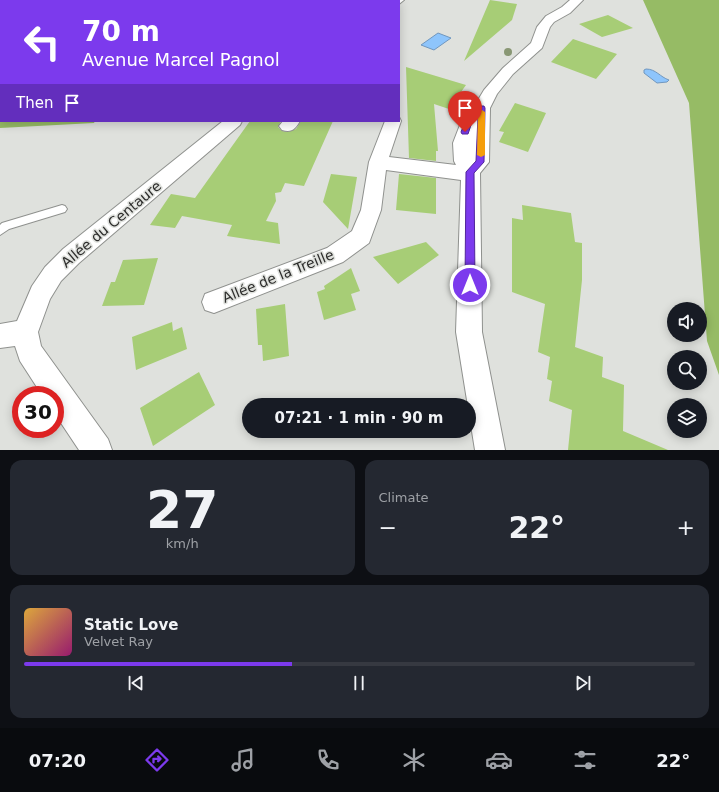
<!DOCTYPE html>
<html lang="en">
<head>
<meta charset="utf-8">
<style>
	body { margin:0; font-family:"DejaVu Sans",sans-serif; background:#242831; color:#f1f3f6; height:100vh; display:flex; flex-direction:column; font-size:15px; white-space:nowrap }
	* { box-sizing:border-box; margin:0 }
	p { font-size:13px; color:#9ea1a6 }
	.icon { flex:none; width:22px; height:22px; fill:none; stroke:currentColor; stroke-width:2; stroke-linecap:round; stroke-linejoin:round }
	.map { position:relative; height:450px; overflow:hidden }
	.side { display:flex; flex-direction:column; gap:10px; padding:10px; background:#0d0f14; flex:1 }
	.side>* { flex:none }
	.top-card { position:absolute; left:0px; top:0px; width:400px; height:122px; box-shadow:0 2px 10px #0003; background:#7c3aed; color:#fff; overflow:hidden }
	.tools { position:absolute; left:667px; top:302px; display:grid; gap:8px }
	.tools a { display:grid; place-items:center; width:40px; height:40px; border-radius:50%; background:#171b24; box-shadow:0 2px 10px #0003; font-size:20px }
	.speed { position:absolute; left:12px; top:386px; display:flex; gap:8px; font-size:20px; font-weight:700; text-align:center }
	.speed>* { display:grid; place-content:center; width:52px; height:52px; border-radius:50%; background:#171b24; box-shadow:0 2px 10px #0003; line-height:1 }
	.speed .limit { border:6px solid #d22; background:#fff; color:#111 }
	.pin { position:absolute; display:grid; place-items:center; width:34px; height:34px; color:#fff; margin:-41px -17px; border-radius:50% 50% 50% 0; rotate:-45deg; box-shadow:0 0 4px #0007 }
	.pin .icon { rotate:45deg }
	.me { position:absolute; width:44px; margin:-22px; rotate:0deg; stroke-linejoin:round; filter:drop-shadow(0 0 3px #0008) }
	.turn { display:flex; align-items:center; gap:14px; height:84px; padding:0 16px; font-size:18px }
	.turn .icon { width:52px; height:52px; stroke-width:2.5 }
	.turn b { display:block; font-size:28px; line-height:34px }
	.then { display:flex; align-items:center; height:38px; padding:0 16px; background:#0003; gap:8px; font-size:15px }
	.big { font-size:30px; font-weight:700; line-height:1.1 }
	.side .widget { flex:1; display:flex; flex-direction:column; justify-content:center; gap:6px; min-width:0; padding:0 14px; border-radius:12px; background:#242831 }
	.side .dial { align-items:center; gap:0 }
	.dial b { font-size:52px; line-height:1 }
	.song { display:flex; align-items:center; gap:12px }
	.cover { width:48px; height:48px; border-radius:6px; background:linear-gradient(135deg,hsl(40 70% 55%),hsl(320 70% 35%)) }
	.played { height:4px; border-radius:2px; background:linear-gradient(90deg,#7c3aed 40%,#363941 40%) }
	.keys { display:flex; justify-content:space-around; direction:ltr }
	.heat { display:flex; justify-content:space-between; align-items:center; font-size:22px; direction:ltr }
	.side .tiles { flex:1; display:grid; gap:10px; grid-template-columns:1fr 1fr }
	.widget:last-child { grid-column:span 2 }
	.trip { position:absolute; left:242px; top:398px; width:234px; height:40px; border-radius:20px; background:#171b24; box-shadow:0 2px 10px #0003; font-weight:700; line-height:40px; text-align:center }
	.tab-bar { display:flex; height:64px; justify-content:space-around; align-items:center; background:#090b0e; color:#9ea1a6 }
	.tab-bar .icon { width:28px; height:28px }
	.tab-bar .on { color:#7c3aed }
	.tab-bar b { font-size:18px; color:#f1f3f6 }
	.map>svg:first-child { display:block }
	.forest { fill:#96bb65 }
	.water { fill:#8ec5fc; stroke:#7197be }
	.building { fill:#a7cd76 }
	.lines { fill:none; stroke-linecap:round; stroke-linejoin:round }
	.service-casing { stroke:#8f918e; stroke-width:2 }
	.minor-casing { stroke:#8f918e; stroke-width:2 }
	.path { stroke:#8d8e8b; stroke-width:1.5; stroke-dasharray:0.5 2; stroke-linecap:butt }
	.service { fill:#fff; fill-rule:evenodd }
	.minor { fill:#fff; fill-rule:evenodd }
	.tree { fill:#899774 }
	.route { fill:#7c3aed; stroke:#51269a }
	.slow { fill:#f59e0b }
	.labels { text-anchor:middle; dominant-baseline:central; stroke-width:3; stroke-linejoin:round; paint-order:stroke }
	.street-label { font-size:14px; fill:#2d2d2c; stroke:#dfe1dd }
</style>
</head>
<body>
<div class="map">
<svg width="719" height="450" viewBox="0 0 719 450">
	<rect width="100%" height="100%" fill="#dfe1dd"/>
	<path class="forest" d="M0,0H214L1,1V121H95L94,123L0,128Z
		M643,0H719V375L707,341L689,103Z"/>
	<path class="water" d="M438,33L451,38L434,50L421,45Z
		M646,69C656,69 660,77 669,80L667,82L657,83L644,73V70Z"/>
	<path class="building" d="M490,0L517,4L512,20L464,61Z
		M608,15L633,28L602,37L579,24Z
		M573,39L617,54L596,79L551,62Z
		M406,67L466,85L449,109L434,104L438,151H436V161L409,158Z
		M515,103L546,113L528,152L499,142L504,132L499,131Z
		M250,121H281L278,127L282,131L288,132L296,129L301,121H333L304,186L285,183L281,192L275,193L276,201L266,221L278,223L280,244L227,236L232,225L182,216L175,228L150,225L171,194L195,198Z
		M331,174L357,177L348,229L323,202Z
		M399,174L436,178V214L396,210Z
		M522,205L571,213L575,242L582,243V280L575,347L603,357L602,377L624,385L623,431L668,450H568L572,410L549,401L552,381L547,379L550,357L538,352L545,304L512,292V218L523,220Z
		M426,242L439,255L398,284L373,257Z
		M158,258L144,305L102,306L111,282H115L123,260Z
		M351,268L360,291L351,294L356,310L324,320L317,292L325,289L324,286Z
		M285,304L289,356L263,361L262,345H258L256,309Z
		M172,322L173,331L182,327L187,349L136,370L132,337Z
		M199,372L215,405L153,446L140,408Z"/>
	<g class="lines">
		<g class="service-casing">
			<path id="service" d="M62,205L65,206L67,209L65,212L9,229L0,235V225L2,223Z"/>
		</g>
		<g class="minor-casing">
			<path id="minor" d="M392,0H404L399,4V1H391Z
				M570,0H583L570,13L554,22L550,27L542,48L513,74L497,94L490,108L489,162L480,173L482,332L505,450H475L456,332L461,180L386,170L381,210L369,243L343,262L214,313L205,310L202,302L205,294L327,248L352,231L361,210L369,162L385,121H399V117L401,121L389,157L456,165L454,161L453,143L463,117L475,105L484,90L503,68L531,43L537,27L546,16L562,7Z
				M223,121H242L240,125L79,263L61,281L50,299L38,332L41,346L108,439L112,450H79L55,414V395H42L20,361L15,346L0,348V324L17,321L32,286L45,267L63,249Z
				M283,121H300C295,129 292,133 282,130L279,126Z"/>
		</g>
		<path class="path" d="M74,1L76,0
			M186,1L189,0"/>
		<use href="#service" class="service"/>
		<use href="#minor" class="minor"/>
	</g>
	<circle class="tree" cx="508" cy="52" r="4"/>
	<path class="route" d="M479,106H484L485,108L484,162L474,173L475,285L473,288L470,289L466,288L465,285L466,172L476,161L478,116L472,122L468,134H462L461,132L466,119Z"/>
	<path class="slow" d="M482,110L485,112V155L481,157L477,155L478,112Z"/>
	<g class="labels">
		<g class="street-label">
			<text transform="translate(111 224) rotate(-40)">Allée du Centaure</text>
			<text transform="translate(278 276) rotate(-22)">Allée de la Treille</text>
		</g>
	</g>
</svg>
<div class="tools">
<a><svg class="icon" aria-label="sound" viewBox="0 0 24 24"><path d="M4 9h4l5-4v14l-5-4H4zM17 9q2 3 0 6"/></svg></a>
<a><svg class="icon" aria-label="search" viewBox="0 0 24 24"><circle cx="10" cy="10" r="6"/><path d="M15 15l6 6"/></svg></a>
<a><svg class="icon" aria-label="layers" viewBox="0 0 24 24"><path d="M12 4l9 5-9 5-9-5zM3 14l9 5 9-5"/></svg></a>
</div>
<div class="speed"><div class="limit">30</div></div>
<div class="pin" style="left:465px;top:132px;background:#d93025"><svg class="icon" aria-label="arrive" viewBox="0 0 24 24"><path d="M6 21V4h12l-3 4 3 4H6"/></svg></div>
<svg class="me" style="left:470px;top:285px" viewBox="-20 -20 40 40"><circle r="17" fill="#7c3aed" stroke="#fff" stroke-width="3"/><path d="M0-11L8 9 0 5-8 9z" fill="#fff"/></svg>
<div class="trip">07:21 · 1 min · 90 m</div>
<div class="top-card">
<div class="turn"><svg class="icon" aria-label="left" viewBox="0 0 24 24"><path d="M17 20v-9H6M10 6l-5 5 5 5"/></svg><div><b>70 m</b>Avenue Marcel Pagnol</div></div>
<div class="then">Then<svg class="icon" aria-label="arrive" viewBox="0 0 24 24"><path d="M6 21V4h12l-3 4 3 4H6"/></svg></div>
</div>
</div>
<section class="side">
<div class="tiles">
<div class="widget dial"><b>27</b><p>km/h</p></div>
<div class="widget"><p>Climate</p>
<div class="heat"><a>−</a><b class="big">22°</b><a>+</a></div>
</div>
<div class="widget">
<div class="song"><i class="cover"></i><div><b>Static Love</b><p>Velvet Ray</p></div></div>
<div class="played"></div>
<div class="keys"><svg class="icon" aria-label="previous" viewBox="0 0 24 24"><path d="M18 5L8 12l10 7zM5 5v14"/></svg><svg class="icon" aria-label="pause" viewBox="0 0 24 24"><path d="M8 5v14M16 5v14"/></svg><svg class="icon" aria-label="next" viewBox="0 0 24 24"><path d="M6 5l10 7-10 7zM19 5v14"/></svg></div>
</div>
</div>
</section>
<nav class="tab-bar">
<b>07:20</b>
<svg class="icon on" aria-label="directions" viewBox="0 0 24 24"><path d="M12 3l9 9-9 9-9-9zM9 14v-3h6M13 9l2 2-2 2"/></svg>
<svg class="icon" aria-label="music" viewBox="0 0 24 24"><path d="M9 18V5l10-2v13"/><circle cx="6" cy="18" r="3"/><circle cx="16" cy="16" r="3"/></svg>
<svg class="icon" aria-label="phone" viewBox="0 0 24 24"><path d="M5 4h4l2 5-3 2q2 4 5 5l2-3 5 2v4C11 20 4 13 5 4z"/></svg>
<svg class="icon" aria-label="climate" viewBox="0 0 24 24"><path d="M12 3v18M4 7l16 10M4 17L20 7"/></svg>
<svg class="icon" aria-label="car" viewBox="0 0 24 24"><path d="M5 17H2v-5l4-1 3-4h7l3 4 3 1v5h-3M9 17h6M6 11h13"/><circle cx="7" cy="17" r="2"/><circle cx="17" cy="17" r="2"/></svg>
<svg class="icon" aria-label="filters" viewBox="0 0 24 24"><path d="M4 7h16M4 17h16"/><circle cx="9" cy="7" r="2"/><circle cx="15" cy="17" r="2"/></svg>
<b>22°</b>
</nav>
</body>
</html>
